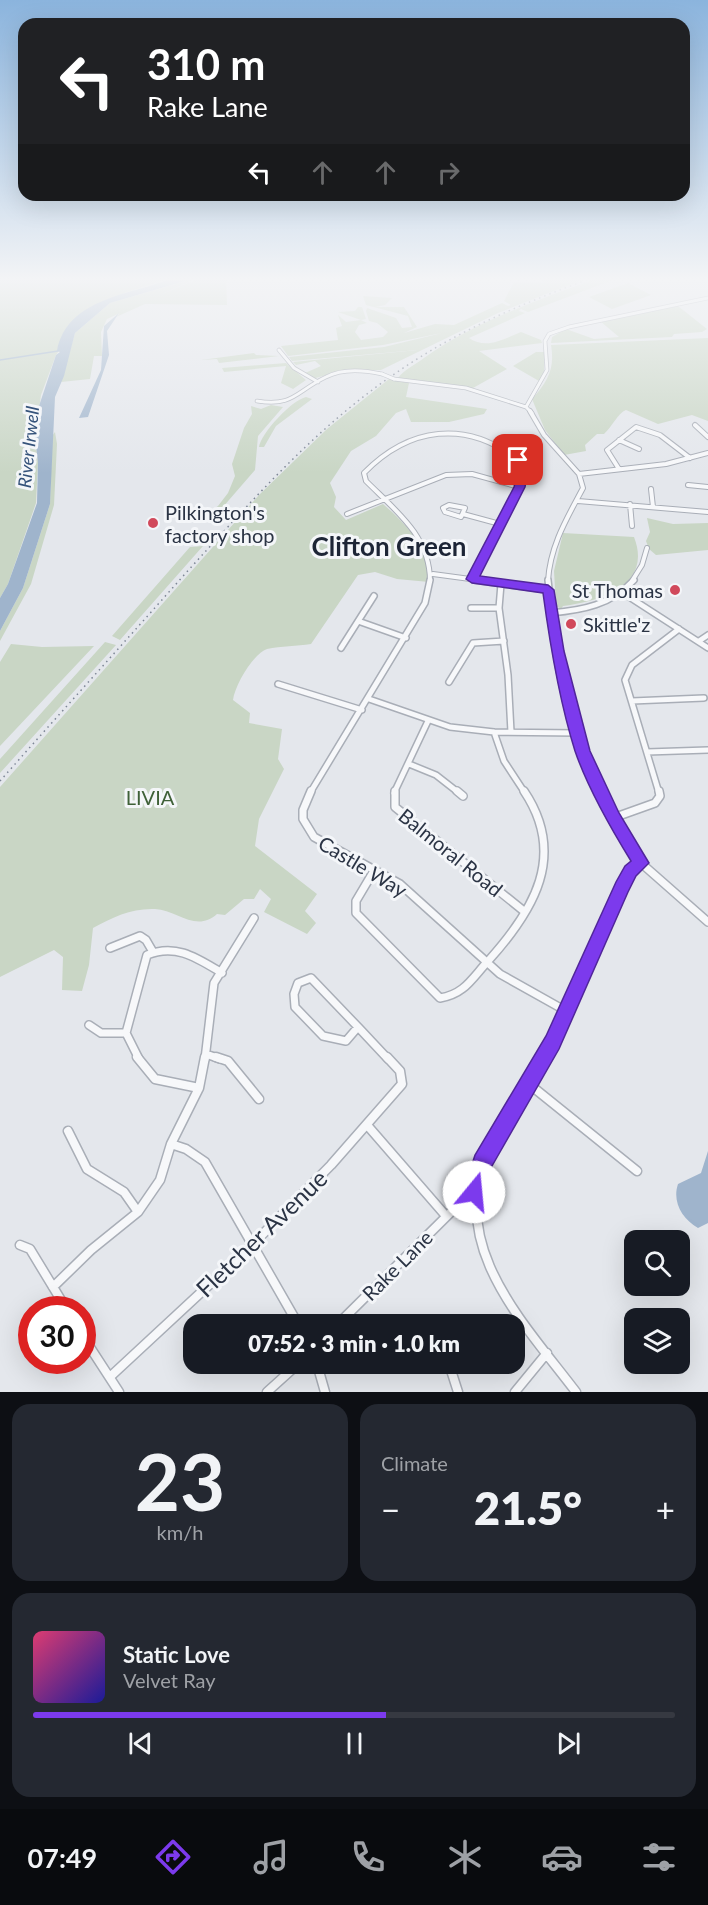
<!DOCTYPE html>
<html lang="en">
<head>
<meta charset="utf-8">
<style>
	body { margin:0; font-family:Lato,sans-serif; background:#242831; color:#f1f3f6; height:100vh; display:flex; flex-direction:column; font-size:22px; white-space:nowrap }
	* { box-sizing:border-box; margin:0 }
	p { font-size:20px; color:#9ea1a6 }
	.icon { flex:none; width:33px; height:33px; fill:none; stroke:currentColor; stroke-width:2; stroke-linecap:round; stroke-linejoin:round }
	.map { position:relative; height:1392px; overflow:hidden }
	.details { display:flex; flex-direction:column; gap:12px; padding:12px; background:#0d0f14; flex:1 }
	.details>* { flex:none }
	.banner { position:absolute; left:18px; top:18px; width:672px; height:183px; border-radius:18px; box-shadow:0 6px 24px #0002; background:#202124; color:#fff; overflow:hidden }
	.fabs { position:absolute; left:624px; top:1230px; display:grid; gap:12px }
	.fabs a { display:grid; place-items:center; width:66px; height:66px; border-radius:12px; background:#171b24; box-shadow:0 6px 24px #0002; font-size:30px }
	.speed { position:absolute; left:18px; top:1296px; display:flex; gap:12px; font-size:30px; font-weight:700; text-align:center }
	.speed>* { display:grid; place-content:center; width:78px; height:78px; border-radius:50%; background:#171b24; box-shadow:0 6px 24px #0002; line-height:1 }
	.speed .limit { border:9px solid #d22; background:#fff; color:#111 }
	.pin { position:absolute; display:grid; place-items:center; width:51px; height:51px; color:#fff; margin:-26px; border-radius:12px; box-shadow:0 3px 9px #0006 }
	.me { position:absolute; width:66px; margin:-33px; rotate:17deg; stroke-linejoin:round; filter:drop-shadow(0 0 4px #0008) }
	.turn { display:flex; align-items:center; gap:21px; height:126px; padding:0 30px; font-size:27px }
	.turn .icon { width:78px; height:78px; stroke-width:2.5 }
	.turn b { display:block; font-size:42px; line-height:51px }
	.lanes { display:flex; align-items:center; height:57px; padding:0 30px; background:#0003; justify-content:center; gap:30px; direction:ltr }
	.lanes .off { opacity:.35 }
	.big { font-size:45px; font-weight:800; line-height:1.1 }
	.details .widget { flex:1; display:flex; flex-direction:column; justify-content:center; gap:9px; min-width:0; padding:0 21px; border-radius:18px; background:#242831 }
	.details .dial { align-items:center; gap:0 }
	.dial b { font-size:78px; line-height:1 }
	.song { display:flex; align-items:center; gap:18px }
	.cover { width:72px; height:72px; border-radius:9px; background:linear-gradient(135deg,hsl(340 70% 55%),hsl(240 70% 35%)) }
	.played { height:6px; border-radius:3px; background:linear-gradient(90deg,#7c3aed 55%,#363941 55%) }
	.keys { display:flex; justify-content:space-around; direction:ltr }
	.heat { display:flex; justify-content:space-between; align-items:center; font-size:33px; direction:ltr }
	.details .tiles { flex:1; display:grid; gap:12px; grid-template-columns:1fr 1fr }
	.widget:last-child { grid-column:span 2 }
	.trip { position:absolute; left:183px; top:1314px; width:342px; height:60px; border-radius:18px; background:#171b24; box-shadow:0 6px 24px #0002; font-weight:800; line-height:60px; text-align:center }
	.dock { display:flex; height:96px; justify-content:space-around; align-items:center; background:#090b0e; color:#9ea1a6 }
	.dock .icon { width:42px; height:42px }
	.dock .active { color:#7c3aed }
	.dock b { font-size:27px; color:#f1f3f6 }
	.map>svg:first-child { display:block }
	.green { fill:#c9d6c5 }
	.water { fill:#9fb4cc }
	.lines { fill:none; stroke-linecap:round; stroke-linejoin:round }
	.stream { stroke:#9fb4cc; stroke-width:1.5 }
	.minor-far4-casing { stroke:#a9aeb7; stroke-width:4.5 }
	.minor-far3-casing { stroke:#a9aeb7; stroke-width:6 }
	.minor-far2-casing { stroke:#a9aeb7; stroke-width:8 }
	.minor-far1-casing { stroke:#a9aeb7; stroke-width:10 }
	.minor-casing { stroke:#a9aeb7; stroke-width:11 }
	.minor-far4 { stroke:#f7f8fa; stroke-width:3 }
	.minor-far3 { stroke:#f7f8fa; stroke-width:4 }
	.minor-far2 { stroke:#f7f8fa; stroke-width:5 }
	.minor-far1 { stroke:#f7f8fa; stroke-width:7 }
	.minor { stroke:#f7f8fa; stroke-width:8 }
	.rail { stroke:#7d8696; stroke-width:1.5; stroke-dasharray:1.5 4; stroke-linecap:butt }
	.minor-bridge-casing { stroke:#a9aeb7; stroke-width:4.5; stroke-linecap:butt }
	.minor-bridge { stroke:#f7f8fa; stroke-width:3 }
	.route { fill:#7c3aed; stroke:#51269a; stroke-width:1.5 }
	.poi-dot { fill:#d1495b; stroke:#f4f6f9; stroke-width:2 }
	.labels { text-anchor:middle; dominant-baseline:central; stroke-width:6; stroke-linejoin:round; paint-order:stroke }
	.far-water-label { font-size:18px; font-style:italic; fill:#34527a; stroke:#f4f6f9 }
	.poi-label { font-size:20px; fill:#2b3445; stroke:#f4f6f9; text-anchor:start }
	.park-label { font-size:20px; fill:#3f6138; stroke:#f4f6f9 }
	.street-label { font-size:20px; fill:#2b3445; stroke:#f4f6f9 }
	.near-street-label { font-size:24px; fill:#2b3445; stroke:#f4f6f9 }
	.district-label { font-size:26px; font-weight:bold; fill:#1d2536; stroke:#f4f6f9 }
</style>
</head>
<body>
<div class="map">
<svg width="708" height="1392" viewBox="0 0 708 1392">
	<rect width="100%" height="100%" fill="#e4e7ec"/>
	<path class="green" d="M0,278H172L127,292L87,310L56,355L41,395L35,438L38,462L36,503L8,584L0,598Z
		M197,278L107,319L101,332L102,356H94L90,379L61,382L75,333L110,303Z
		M200,278H226L227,305L145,304L116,317L122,311Z
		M545,278H587L498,313L381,370H345L312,379L305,373L321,366L315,361L296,365L293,362L418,350L292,361L289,357L384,347L442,333L383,345L288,356L281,346L338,340L336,328L342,326L338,315L346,322L361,320L338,312L355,311L358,307H362L366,319L361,320L367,323L359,325L355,332L361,340L383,337L388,332L377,323L369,321L366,311L367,308L396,318L402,328L412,327L408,316L366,305L363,296L392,298L385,305L375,307H404L417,327L404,333L435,324L454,325L502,303L508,306L511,305L504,301L514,282L543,283Z
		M598,278H618L528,312L521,309L519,311L525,313L469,338C486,350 504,339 521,332L541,340L542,343L479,351L507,369L473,388L398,378C405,369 415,365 424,358C476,321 538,300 598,278Z
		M628,283L651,295L612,309L589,297Z
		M678,306L707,329L702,332L674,334L672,337L551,343L552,337L566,329L594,339L619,337L600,321Z
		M708,338V421L692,415L658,424L626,410C618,413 612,427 604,434H597L585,445L586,451L564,455L545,430L532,399C548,381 555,369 551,345Z
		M536,352H544V373L539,381L513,366Z
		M254,353L256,355L279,356L219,363L217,359L201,360Z
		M286,363L306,380L293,389L281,383L286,366L224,372L222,368Z
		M389,379L409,383L406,397L487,409L484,414L449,422H411L406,409L396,413L376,436L351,451L330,483L336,497L334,507L346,520L383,504C408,526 429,547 429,582L397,579L375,572L358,575L311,644C297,646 281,646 267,649C253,654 235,685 233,700L250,713L249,723L282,729L278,759L284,769L259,819L255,846L317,894L305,911L316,923L307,934L264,912L271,899L260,889L254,899H244L225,915L217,914C196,933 177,910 155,909C132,908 113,917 93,928L89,965L82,991L62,990L63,957L54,950L0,977V787L259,495L327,429Z
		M306,397L312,399L276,426L264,447H259C261,433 292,400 306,397Z
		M271,405L283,407L258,436L255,470L216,515L194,523L218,506L228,493L235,476L232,464L244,428L252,414L251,406L261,409Z
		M55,432L57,444L54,505L31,584L0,641V631L23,588L50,504L52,436Z
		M647,518L673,524L708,523V550L656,555L649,549L646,541L650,532Z
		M563,533L634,537C653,586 600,601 563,606L561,609L556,606L554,571Z
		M203,546L120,640L112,636L190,547Z
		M105,642L116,645L0,773V759Z
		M11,644L42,647L94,646L0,746V662Z"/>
	<path class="water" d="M172,278H195L110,303L75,333L64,376L55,397L50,504L23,588L0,631V598L8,584L37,503L38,462L35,438L37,412L56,355L60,352L57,351C67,297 133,295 172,278Z
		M119,313L107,331L109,355L88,417L79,418L101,370L104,326Z
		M708,1151V1223L698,1228C682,1219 672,1202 678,1184L701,1173Z"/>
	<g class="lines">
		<path class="stream" d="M0,360L58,351"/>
		<g class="minor-far4-casing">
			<path id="minor-far4" d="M279,350L294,368L318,382
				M394,379L466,388L526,407L532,413
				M257,401C294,407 296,391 326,377C343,368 364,370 382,374
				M526,407L547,370L545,341L549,334L569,327L708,298"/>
		</g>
		<g class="minor-far3-casing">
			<path id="minor-far3" d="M530,411L544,435L579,474L583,488C567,518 550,546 548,581
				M695,425L708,437
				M619,440L639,449
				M619,469L607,450L636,427L660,435L690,458
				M579,474L666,464L708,453
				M688,485L708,487
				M651,489L653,507
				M578,501L708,512
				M630,504L632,526
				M449,505L465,508L461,517L445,512L443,508Z
				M347,514L446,475L472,474L519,487
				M463,514L500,524
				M433,574L485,581
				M430,581C430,536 396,511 366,481L364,473C409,427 466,419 518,460L521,482L472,579
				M632,581L642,565L647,548"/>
		</g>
		<g class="minor-far2-casing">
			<path id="minor-far2" d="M474,580L548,590
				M548,580L554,631L578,733L601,793
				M501,584L499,608L508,675L511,732
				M623,593L708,648
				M471,608H499
				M551,613C583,610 611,605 634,580
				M358,621L406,638
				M699,641L708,635
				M341,648L374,596
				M449,682L473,643L504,641
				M278,684L362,710
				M369,699L450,727L494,732L578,733
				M632,701L704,698
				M494,732L504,761L525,793
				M647,752L708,750
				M409,764L436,775L459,793
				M310,793L425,603L430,580
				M394,793L428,721
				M659,793L625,680L632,665L679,629"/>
		</g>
		<g class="minor-far1-casing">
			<path id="minor-far1" d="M311,791L303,810V819L314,837L400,884L500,974L566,1011
				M395,791V807L525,912
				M457,791L463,796
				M613,818L655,803L660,796L659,791
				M641,863L708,922
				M375,869L356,901V913L440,998C465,994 472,978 489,960C534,910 567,855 524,791
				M110,948L140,936L146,940L153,952
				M311,978L358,1027L346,1041L323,1036L295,1007L294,994L298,983Z
				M89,1025L101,1033H126
				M358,1027L388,1059
				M206,1054L220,1059
				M139,1059L126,1033L147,955C176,943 197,958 222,973
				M205,1059L214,983L254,918
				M544,1059L622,887L631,871L641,863L600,791"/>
		</g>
		<g class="minor-casing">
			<path id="minor" d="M137,1057L155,1079L199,1088
				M216,1057L228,1061L259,1099
				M544,1057C527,1089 503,1118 488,1152C447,1246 523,1322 576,1392
				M529,1084L637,1171
				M367,1125L446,1216
				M68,1131L87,1169L124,1192L138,1212
				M171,1144L186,1149L205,1162L298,1324
				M20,1245L30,1249L67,1310
				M53,1287L91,1250L138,1212L160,1180L171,1144L199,1088L205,1057
				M338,1324L453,1210L474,1206
				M82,1335L119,1392
				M317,1364L325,1392
				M449,1364L458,1392
				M112,1375L251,1246L331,1165L402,1084L400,1071L387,1057
				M267,1392L298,1364
				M515,1392L547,1353"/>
		</g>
		<use href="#minor-far4" class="minor-far4"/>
		<use href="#minor-far3" class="minor-far3"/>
		<use href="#minor-far2" class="minor-far2"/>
		<use href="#minor-far1" class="minor-far1"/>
		<use href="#minor" class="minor"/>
		<path class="rail" d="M0,781C61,712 123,644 184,575C249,504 313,430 393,375C454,332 523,303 592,278"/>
		<g class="minor-bridge-casing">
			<path id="minor-bridge" d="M382,374L394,379"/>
		</g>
		<use href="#minor-bridge" class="minor-bridge"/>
	</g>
	<linearGradient id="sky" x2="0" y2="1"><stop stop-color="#8bb4dd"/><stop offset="0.59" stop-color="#f3f4f6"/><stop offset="1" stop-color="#f3f4f6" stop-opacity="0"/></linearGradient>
	<rect width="708" height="473" fill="url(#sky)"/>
	<path class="route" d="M518,457L523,460L527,476L525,487L480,576L548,585L554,590L564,651L590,751L619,813L649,863L636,876L628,892L559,1049L492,1166L481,1199L474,1202L466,1199L463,1192L475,1155L546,1036L616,882L625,866L631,861C610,827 588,789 575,751C559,700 550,645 543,593L472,583L466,579L514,487L517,476L513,460Z"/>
	<g class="poi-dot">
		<circle cx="153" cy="523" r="6"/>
		<circle cx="675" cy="590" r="6"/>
		<circle cx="571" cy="624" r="6"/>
	</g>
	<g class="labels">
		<g class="far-water-label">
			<text transform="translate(28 447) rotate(-84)">River Irwell</text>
		</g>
		<g class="poi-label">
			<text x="165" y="512">Pilkington's<tspan x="165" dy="23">factory shop</tspan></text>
			<text x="663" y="590" text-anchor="end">St Thomas</text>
			<text x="583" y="624">Skittle'z</text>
		</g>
		<g class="park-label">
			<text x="150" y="797">LIVIA</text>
		</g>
		<g class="street-label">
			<text transform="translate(451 852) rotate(39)">Balmoral Road</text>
			<text transform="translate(363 866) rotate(31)">Castle Way</text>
			<text transform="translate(397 1265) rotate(-45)">Rake Lane</text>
		</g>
		<g class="near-street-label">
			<text transform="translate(261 1233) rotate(-44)">Fletcher Avenue</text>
		</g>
		<g class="district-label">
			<text x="389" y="546">Clifton Green</text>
		</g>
	</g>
</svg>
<div class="fabs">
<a><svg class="icon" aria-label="search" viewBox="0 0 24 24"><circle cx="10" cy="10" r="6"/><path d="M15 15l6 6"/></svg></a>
<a><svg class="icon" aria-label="layers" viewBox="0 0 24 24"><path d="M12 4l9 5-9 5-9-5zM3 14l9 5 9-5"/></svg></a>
</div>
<div class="speed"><div class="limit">30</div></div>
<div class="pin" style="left:518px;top:460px;background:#d93025"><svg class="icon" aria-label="arrive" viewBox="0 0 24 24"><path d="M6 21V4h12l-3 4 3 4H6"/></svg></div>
<svg class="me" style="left:474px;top:1192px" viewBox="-20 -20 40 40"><circle r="19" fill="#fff"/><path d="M0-13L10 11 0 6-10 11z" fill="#7c3aed"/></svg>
<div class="trip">07:52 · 3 min · 1.0 km</div>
<div class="banner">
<div class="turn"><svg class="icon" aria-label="left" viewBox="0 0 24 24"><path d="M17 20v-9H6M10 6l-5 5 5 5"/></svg><div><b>310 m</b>Rake Lane</div></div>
<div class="lanes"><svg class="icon" aria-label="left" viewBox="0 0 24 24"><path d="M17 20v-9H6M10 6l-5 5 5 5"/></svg><svg class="icon off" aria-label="ahead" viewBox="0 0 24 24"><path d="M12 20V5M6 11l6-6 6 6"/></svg><svg class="icon off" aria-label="ahead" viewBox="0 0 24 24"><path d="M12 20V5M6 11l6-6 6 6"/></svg><svg class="icon off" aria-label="right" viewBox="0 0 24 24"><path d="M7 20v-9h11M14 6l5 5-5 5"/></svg></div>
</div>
</div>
<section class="details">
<div class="tiles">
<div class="widget dial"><b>23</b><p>km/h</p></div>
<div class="widget"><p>Climate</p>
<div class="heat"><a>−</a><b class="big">21.5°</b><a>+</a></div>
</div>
<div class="widget">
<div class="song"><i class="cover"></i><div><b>Static Love</b><p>Velvet Ray</p></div></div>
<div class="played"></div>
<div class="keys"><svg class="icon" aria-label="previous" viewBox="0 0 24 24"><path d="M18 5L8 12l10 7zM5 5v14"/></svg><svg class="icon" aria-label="pause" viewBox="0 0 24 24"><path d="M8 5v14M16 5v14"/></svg><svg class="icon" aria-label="next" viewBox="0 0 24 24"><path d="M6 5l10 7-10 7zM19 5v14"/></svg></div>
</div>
</div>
</section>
<nav class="dock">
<b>07:49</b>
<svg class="icon active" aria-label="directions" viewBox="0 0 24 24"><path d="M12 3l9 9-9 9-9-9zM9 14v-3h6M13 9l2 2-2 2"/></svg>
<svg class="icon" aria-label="music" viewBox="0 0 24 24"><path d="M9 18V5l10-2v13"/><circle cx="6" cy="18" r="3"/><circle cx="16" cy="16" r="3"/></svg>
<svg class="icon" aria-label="phone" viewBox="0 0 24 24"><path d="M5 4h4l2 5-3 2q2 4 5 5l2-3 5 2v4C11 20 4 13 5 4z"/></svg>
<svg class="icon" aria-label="climate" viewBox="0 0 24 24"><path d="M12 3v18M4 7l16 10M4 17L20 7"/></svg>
<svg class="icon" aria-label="car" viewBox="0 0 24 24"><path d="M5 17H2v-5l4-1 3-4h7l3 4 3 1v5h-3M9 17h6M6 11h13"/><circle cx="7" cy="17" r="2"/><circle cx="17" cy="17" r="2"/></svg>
<svg class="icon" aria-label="filters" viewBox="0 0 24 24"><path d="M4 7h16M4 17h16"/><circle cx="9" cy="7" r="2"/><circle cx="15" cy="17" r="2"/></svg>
</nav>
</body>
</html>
